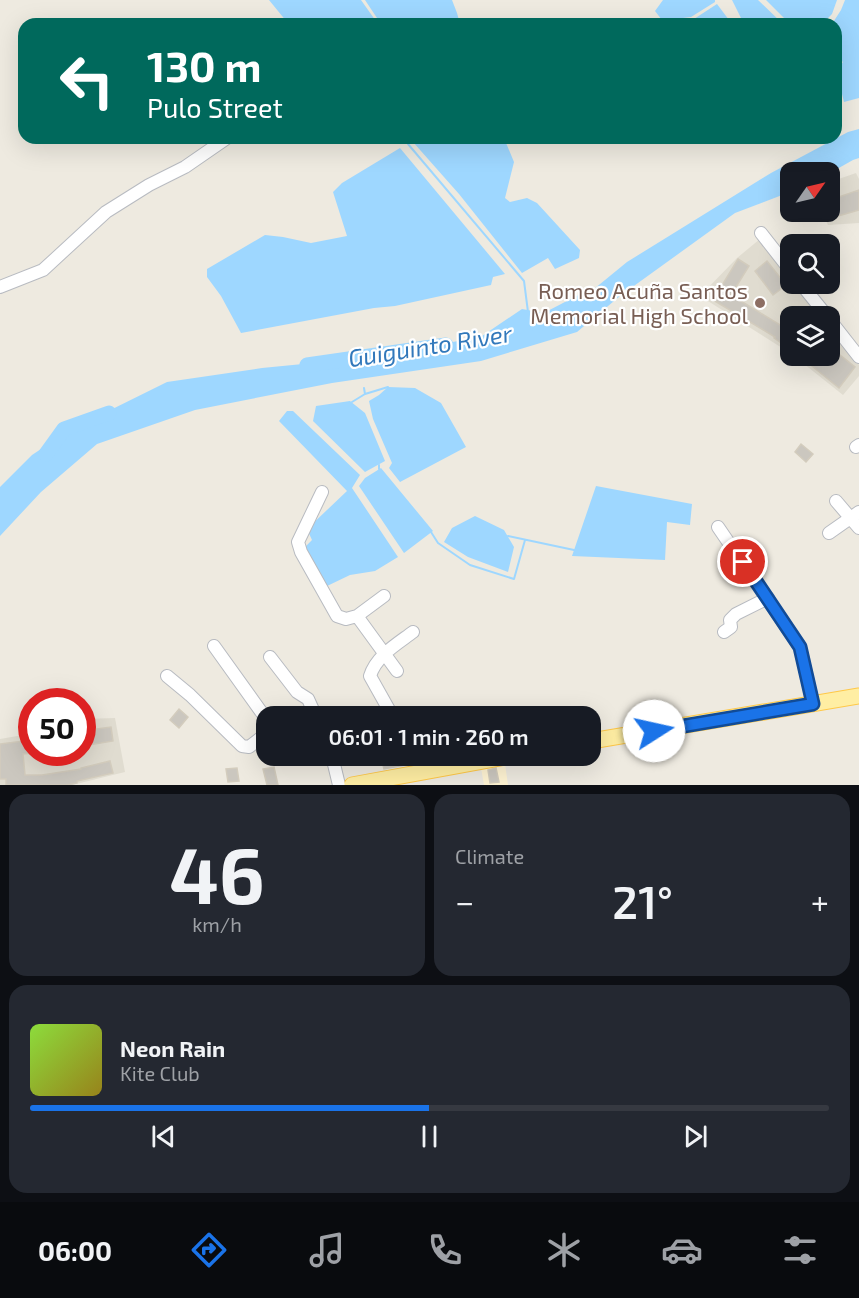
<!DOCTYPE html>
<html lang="en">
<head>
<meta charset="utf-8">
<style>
	body { margin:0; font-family:"Exo 2",sans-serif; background:#242831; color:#f1f3f6; height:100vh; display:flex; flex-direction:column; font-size:22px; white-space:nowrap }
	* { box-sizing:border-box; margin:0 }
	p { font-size:20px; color:#9ea1a6 }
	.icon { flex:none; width:33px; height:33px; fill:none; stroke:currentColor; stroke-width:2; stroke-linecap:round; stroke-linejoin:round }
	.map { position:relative; height:785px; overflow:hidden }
	.side { display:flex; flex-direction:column; gap:9px; padding:9px; background:#0d0f14; flex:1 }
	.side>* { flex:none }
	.banner { position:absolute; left:18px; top:18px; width:824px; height:126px; border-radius:18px; box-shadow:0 6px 24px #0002; background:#00695c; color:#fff; overflow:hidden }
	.needle { width:39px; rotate:56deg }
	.fabs { position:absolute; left:780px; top:162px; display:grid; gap:12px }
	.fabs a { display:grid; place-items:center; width:60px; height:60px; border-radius:12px; background:#171b24; box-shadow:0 6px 24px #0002; font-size:30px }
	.speed { position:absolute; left:18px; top:688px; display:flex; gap:12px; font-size:30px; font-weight:700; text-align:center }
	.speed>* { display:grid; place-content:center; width:78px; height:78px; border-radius:50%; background:#171b24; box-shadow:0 6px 24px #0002; line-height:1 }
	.speed .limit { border:9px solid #d22; background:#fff; color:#111 }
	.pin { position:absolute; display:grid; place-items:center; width:51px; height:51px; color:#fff; margin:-26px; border:3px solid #fff; border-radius:50%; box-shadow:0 2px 6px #0007 }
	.me { position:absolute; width:66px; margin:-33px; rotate:80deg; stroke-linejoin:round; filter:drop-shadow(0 0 4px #0008) }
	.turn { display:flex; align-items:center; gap:21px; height:126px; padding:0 30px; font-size:27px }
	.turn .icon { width:78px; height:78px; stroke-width:2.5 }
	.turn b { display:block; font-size:42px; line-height:51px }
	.big { font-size:45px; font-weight:600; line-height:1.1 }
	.side .card { flex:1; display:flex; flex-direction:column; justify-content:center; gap:9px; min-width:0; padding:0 21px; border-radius:18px; background:#242831 }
	.side .dial { align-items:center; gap:0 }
	.dial b { font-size:78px; line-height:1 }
	.song { display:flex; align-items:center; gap:18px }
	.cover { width:72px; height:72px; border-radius:9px; background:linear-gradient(135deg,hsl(90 70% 55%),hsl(50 70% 35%)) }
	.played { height:6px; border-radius:3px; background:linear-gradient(90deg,#1a73e8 50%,#363941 50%) }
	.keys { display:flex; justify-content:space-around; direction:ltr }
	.heat { display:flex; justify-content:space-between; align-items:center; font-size:33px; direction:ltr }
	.side .tiles { flex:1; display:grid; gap:9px; grid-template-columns:1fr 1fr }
	.card:last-child { grid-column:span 2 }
	.trip { position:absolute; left:256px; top:706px; width:345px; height:60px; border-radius:18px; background:#171b24; box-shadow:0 6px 24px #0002; font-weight:600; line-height:60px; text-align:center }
	.tabs { display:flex; height:96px; justify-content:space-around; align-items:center; background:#090b0e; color:#9ea1a6 }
	.tabs .icon { width:42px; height:42px }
	.tabs .selected { color:#1a73e8 }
	.tabs b { font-size:27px; color:#f1f3f6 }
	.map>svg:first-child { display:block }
	.commercial { fill:#fff4d3 }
	.education { fill:#e0dcd0 }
	.water { fill:#9ed7ff }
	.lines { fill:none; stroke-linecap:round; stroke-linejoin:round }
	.stream { stroke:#9ed7ff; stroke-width:2 }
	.river { stroke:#9ed7ff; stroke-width:15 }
	.building { fill:#cbc7bf; stroke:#d3ccbd; stroke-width:1.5 }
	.minor-casing { stroke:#b8bbc1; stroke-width:14 }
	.major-casing { stroke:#ffc847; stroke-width:17 }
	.minor { stroke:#fff; stroke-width:12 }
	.major { stroke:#ffeea3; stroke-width:15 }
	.route-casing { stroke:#114b97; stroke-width:15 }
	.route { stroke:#1a73e8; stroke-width:10 }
	.education-dot { fill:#8d6e63; stroke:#fff; stroke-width:2 }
	.labels { text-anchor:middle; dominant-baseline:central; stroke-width:4.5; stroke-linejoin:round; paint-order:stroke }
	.education-label { font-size:22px; fill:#785e54; stroke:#fff; text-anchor:end }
	.water-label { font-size:24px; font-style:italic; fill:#3178bb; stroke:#fff }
</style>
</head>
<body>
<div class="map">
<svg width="859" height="785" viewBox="0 0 859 785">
	<rect width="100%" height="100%" fill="#eeeae0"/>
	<path class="commercial" d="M505,764L508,785H484L481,768Z"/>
	<path class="education" d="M856,173L859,179V223L828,225L822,212H830V182Z
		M760,239L790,278V284H795L821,316H790V353L700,296L737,258Z
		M830,328L859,365V376L843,395L794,356H830Z
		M115,718L125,772L72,785H0V739L23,735L31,730L32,753H82L83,719Z"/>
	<path class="water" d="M269,0H361L378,24H291L287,22Z
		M365,0H452L457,13L460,24H381Z
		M663,0H715V2L691,17L683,18L676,24H665L655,11Z
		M732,0H758L783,24H744Z
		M766,0H837L832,14L822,24H790Z
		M845,0H859V98L844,102L836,70L843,62L836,57V24H832L841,10Z
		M717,4L732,24H692L694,19Z
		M859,129V158L853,160L830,173L790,172V192L735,213L620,296L577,332L481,361L332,383L195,410L97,444L41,492L0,536V487L32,455L68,431L167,382L262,368L385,356L482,336L522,309L561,316L627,262L771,173L848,132Z
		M419,138H504L514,162L505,198L510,202L527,198L537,203L580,250L579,258L555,269L548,258L522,273L459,194L413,142Z
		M400,148L505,274L493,277L491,285L395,306L374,308L241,333L221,296L207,277V269L265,235L283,237L311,243L347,236L333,192L342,183Z
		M388,387L415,388L441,403L466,447L400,482L389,468L392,463L373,419L369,401L379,395Z
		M350,401L365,413L385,461L365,472L313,421L316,406Z
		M287,411H293L360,475L352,488L398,557L375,571L350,575L325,587L303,549L312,540L307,529L347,491L279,421Z
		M381,468L433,531L404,553L359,486L365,478Z
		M596,486L692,504L690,525L667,522L665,560L572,556Z
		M475,516L504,530L514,547L508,572L468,557L444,542L452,528Z"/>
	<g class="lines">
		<path class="stream" d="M414,138L408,144L524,281L528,312
			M364,388L365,394
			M352,402L365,394L388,387
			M379,465V469
			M431,532L438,543L470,565L514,579L525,540
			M508,536L574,550"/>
		<path class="river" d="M537,325L593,296
			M307,365L446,345
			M46,454L64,429L109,413"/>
	</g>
	<path class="building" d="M859,190V210L831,218L830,213V200Z
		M738,259L749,266L731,295L790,331V349L774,338L775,337L713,300Z
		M767,261L786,285L773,295L755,271Z
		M830,347L855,367L839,388L807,362L812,356H830Z
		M801,444L813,454L806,462L795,452Z
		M179,709L188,717L179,728L170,720Z
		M111,727L113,741L82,746V731Z
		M32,740V753L23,754L25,775H42L81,769V768L110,761L113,773L77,781V783L68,785H6V779H0V744Z
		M390,756H427V761L384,769L381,758Z
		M274,767L278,785H267L263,769Z
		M237,768L239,781L228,782L226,769Z
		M496,768L499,782L490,783L488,770Z"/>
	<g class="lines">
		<g class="minor-casing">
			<path id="minor" d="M761,233L790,270
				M801,284L827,316
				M0,287L43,270L106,212L149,185L185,167L227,138
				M830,320L859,357
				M856,447L859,445
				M322,492L298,542L301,552L337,616L346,619L357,616
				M836,501L859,528
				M718,527L800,647L813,704
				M829,533L859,512
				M384,596L357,616L397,671
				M724,632L731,627L730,620L736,614L768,598
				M214,646L267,720
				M270,657L297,692L308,699L313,710L310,717
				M167,676L190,695L242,746L249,747L267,733
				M393,717L370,676C376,656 397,644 413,632
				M332,756L339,785"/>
		</g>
		<g class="major-casing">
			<path id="major" d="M591,741L859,696
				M352,785L510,756"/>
		</g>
		<use href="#minor" class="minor"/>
		<use href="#major" class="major"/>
	</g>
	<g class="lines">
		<g class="route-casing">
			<path id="route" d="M654,731L813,704L800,647L743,562"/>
		</g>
		<use href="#route" class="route"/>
	</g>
	<circle class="education-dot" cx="760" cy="303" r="6"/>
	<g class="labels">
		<g class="education-label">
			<text x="748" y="290">Romeo Acuña Santos<tspan x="748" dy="25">Memorial High School</tspan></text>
		</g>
		<g class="water-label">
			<text transform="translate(430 345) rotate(-9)">Guiguinto River</text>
		</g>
	</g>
</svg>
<div class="fabs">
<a><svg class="needle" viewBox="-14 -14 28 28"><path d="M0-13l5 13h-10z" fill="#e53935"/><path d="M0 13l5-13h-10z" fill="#9ea1a6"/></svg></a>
<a><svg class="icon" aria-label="search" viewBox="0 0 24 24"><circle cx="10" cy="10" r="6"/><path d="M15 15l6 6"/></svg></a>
<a><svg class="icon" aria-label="layers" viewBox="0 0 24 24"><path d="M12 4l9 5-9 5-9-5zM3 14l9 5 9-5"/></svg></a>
</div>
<div class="speed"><div class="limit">50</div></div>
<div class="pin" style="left:743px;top:562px;background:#d93025"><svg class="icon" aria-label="arrive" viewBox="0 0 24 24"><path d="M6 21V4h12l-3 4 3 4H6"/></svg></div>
<svg class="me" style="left:654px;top:731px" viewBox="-20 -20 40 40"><circle r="19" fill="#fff"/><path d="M0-13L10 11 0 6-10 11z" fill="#1a73e8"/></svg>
<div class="trip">06:01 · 1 min · 260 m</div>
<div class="banner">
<div class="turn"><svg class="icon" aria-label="left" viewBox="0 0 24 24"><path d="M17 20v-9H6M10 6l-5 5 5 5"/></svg><div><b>130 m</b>Pulo Street</div></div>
</div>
</div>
<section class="side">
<div class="tiles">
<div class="card dial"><b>46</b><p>km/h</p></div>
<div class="card"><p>Climate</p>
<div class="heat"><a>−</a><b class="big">21°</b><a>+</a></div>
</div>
<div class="card">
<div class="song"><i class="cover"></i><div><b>Neon Rain</b><p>Kite Club</p></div></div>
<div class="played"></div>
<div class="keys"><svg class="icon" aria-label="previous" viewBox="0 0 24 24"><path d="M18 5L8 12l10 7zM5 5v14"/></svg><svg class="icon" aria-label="pause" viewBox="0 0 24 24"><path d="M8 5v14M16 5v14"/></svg><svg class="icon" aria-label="next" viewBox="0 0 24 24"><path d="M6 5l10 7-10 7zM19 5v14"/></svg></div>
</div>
</div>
</section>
<nav class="tabs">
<b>06:00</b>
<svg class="icon selected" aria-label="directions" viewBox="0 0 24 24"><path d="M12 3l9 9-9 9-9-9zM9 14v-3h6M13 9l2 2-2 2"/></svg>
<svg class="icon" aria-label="music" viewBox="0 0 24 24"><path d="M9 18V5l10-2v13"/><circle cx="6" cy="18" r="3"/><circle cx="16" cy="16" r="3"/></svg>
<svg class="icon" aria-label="phone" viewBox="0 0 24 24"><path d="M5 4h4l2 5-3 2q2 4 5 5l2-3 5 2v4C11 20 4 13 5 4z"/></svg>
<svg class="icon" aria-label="climate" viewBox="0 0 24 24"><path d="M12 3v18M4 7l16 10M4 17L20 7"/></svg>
<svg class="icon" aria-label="car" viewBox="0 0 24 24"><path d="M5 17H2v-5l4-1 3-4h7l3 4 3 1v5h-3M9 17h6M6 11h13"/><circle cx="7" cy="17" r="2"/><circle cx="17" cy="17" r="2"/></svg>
<svg class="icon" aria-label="filters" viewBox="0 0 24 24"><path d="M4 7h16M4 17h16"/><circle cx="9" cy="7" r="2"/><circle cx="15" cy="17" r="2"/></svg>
</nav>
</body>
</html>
